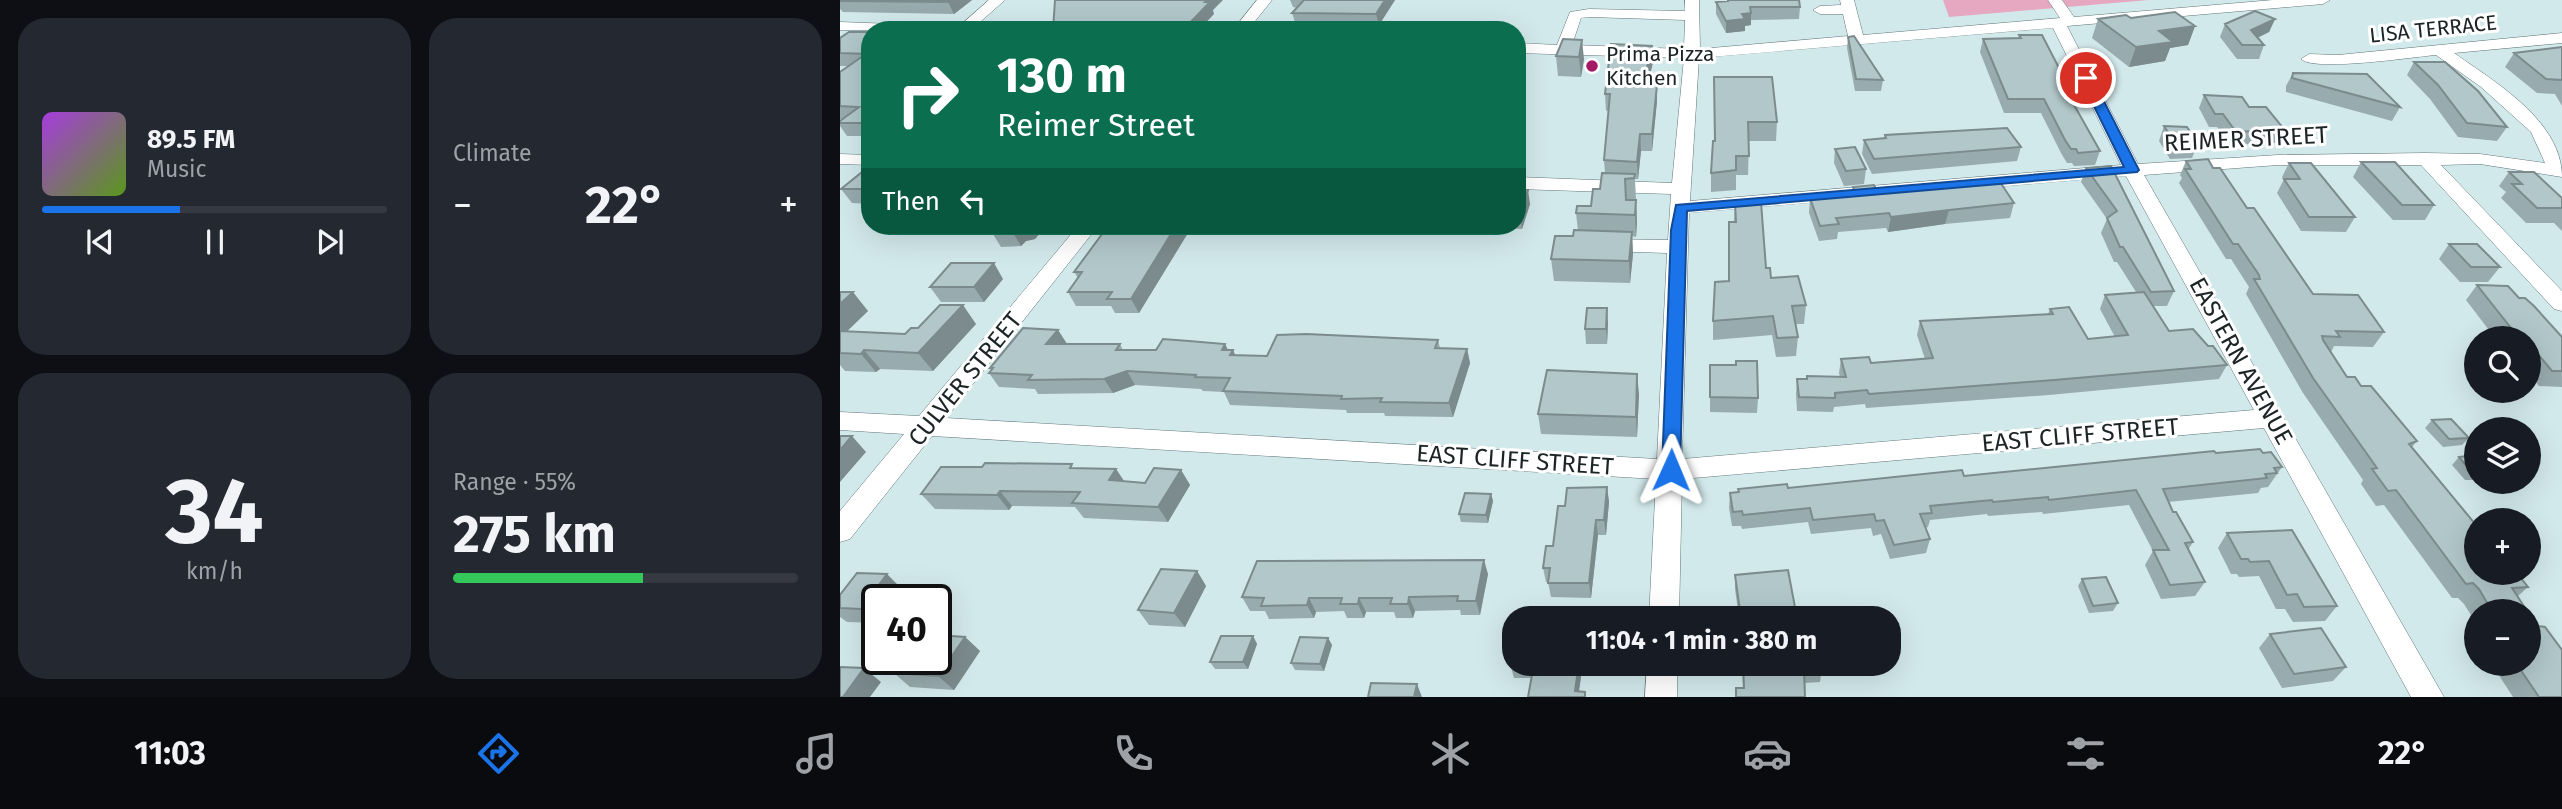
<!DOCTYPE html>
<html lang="en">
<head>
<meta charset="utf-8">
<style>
	body { margin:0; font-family:"Fira Sans",sans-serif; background:#242831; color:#f1f3f6; height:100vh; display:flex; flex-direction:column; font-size:26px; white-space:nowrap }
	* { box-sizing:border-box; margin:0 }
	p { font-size:23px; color:#9ea1a6 }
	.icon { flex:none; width:38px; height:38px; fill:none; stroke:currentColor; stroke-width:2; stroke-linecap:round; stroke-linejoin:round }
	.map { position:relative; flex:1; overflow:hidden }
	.sheet { display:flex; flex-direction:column; gap:18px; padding:18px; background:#0d0f14; width:840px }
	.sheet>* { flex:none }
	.guide { position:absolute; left:21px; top:21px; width:665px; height:214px; border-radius:28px; box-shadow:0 7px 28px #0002; background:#0b6e4f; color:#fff; overflow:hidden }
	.controls { position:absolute; left:1624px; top:326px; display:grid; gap:14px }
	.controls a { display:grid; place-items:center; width:77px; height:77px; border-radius:50%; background:#171b24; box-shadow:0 7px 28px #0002; font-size:35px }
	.speed { position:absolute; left:21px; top:584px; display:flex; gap:14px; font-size:35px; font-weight:700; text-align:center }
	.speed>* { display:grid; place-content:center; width:91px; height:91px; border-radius:50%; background:#171b24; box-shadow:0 7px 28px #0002; line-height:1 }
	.speed .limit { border:4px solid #111; border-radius:10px; background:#fff; color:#111 }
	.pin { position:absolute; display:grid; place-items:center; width:60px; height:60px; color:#fff; margin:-30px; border:4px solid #fff; border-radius:50%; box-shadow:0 2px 7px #0007 }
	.me { position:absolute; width:77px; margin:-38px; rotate:1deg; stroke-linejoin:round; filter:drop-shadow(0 0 5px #0008) }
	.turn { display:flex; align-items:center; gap:24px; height:147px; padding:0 21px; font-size:32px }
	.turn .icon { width:91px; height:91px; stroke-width:2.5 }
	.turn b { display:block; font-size:49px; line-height:60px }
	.then { display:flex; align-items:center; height:66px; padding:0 21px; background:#0003; gap:14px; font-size:26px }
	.big { font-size:52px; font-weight:700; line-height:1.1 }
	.sheet .card { flex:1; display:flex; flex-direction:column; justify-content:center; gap:10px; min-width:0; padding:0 24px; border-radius:28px; background:#242831 }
	.sheet .dial { align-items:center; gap:0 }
	.dial b { font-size:91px; line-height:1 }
	.song { display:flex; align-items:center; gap:21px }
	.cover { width:84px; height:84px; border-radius:10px; background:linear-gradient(135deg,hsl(280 70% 55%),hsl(90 70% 35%)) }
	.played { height:7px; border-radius:4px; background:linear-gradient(90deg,#1a73e8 40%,#363941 40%) }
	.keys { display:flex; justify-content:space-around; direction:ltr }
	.heat { display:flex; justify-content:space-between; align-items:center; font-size:38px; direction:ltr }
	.charge { height:10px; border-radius:5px; background:linear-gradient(90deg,#34c759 55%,#363941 0) }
	.sheet .tiles { flex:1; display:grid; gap:18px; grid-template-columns:repeat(2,1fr) }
	.trip { position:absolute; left:662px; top:606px; width:399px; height:70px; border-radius:28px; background:#171b24; box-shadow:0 7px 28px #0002; font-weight:700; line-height:70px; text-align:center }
	.tabs { display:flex; height:112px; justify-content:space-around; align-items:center; background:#090b0e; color:#9ea1a6 }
	.tabs .icon { width:49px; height:49px }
	.tabs .selected { color:#1a73e8 }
	.tabs b { font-size:32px; color:#f1f3f6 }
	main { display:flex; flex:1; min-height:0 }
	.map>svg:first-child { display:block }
	.green { fill:#e5a8c0 }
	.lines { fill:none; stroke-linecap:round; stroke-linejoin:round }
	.minor-casing { stroke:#617578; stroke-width:1 }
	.minor { fill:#fff; fill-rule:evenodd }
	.wall { fill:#98abae }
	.shaded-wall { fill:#7c8b8d }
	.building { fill:#b1c7ca; stroke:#7c8b8d; stroke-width:2 }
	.route { fill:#1a73e8; stroke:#114b97; stroke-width:2 }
	.poi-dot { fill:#a41c66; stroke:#fff; stroke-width:2.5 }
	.labels { text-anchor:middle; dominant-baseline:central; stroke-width:6; stroke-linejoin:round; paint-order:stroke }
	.far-street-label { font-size:21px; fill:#1c2425; stroke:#fff }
	.far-poi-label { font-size:21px; fill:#1c2425; stroke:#fff; text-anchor:start }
	.street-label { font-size:24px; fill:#1c2425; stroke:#fff }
</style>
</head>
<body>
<main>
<section class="sheet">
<div class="tiles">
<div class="card">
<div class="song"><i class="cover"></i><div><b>89.5 FM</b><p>Music</p></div></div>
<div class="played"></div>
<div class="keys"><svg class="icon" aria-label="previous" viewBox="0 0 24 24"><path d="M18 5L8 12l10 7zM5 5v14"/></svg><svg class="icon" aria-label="pause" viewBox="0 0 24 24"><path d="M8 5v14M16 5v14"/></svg><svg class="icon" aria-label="next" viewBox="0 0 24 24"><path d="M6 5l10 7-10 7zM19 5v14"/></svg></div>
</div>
<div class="card"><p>Climate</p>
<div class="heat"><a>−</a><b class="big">22°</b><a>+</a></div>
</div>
<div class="card dial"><b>34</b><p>km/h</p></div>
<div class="card"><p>Range · 55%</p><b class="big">275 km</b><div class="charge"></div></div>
</div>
</section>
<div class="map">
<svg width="1722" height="697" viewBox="0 0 1722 697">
	<rect width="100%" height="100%" fill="#d2e9eb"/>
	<path class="green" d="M1103,0H1309L1109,17Z"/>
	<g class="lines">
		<g class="minor-casing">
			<path id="minor" d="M149,0H165L131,30H115Z
				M417,0H432L408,30H393Z
				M845,0H859L860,49L1008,36L1003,14H980L973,10L980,6L1001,5L1000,0H1014L1023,35L1220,18L1208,0H1222L1234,17L1433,0H1490L1483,4L1227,26L1298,164L1438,155L1585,153L1640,154L1705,163L1691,132L1641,87L1596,55C1573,57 1474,72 1461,59L1469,54L1498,55L1722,33V43L1614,53C1655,82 1722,121 1722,177L1640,164L1601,165L1722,291V311L1714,309L1581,165H1438L1304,175L1604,697H1571L1424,428L842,479L839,618H809L816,479L92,436L10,539L0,542V511L64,434L0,430V412L79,416L238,226H258L106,418L817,459L827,253L763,251L756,249L753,245L756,241L763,239L828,240L831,194L677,189V177L832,183L844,58L677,53V43L717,45L730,12L749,9L845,11ZM749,17L845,20L844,49L732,45L741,18ZM1213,28L1281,165L850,201L859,58ZM1286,176L1414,410L842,459L849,213Z
				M0,22L106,26L113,30H0Z
				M0,154L30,155V165L0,164Z
				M807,663H837V697H805Z"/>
		</g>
		<use href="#minor" class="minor"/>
	</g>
	<path class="wall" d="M0,0H132L114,14L3,12L0,9Z
		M450,0H555L539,25H456L452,13L457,8L453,7Z
		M876,2L960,7L959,19L911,20V25L905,26V31L886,33L876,14Z
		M1291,18L1355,26L1348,45L1330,48L1325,61L1289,67L1252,38L1258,19Z
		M1435,19L1429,32L1418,38L1424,45L1419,59H1397L1380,37L1385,24Z
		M30,32V136H7L0,126V121L3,119H0V72L8,66H0V38Z
		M1179,35L1233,95L1232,100L1260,151L1255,165L1234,166L1232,163H1227L1221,153L1201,113H1164L1140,52L1143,39H1178Z
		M1008,37L1043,80L1041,91H1015L1007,48Z
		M723,39L744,59L741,77L718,76L716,56Z
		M1722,47V106L1715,94L1697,93L1665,67L1674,53Z
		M813,62L808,85H817V101L812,151H801L798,179H795L797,222L796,237L792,236L793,254L790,283L714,281L711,259L738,231L736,213L751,206L760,189L765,173L764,160L769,110L766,111L765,94Z
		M1574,62L1667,127L1657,141L1618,137L1590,99L1567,75Z
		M1453,73L1560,107L1552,121L1446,92V86Z
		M874,77L937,122L936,141H909L908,175H896V190L871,192V173L875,141Z
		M1364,95L1444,129L1438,143L1390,145L1377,127H1369L1359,108Z
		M1324,126L1358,144L1352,158L1330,159L1319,141Z
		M1045,135L1181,147L1177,161L1032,174L1022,154L1024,140L1044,138Z
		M995,149L1026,169L1024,184L1004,186L994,163Z
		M1346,161L1373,168L1407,208L1473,294L1544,332L1533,347L1494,346L1491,352L1507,377L1521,386L1577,441L1572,447L1688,587L1678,596L1687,611H1636V623L1624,604L1618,598H1612L1544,505L1536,506L1521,484L1523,480L1463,393L1406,294L1409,287L1391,259H1386L1339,183L1342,178L1340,175Z
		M1521,162L1594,205L1585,220H1553L1513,177Z
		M1449,163L1515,217L1506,232L1461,231L1437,193L1444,179L1442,177Z
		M1246,168L1334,291L1327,306H1313L1329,331L1368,346L1387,365L1379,379L1209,395L1026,408L1025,404L994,407L993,412L957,411L956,394L957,379L1000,377L999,373L1001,359L1031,363L1085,359L1077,335L1080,321L1208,314L1210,309L1248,339L1275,337L1260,309L1265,295L1296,292L1277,262H1274L1261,233L1267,219L1241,182Z
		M30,172V204L12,203L1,189Z
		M1669,172L1722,198V231L1714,223H1686L1661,198L1666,192L1659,186Z
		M1013,187L1038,193L1174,203L1170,218L1105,224L1048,232L1046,228L998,232L997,239L979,241L969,213L970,198L1012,195Z
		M677,190L690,204L682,229L634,227V226H677Z
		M895,203L931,278L966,305L964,324H956L958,337L956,356L936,357L932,335L873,340V321L888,281L894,222Z
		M148,226H206L195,239L186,241L181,246L161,247Z
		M268,226H360L358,228H351L299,313H275L271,306H236L228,292L238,278L234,272Z
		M1609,244L1660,267L1648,282H1620L1599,259Z
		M163,279L144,302H101L90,287Z
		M1637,285L1679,298L1722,337V387L1699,386L1689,374V338H1655L1626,300Z
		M0,292L28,311L7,331L65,334L78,328L136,324L93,371L40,369L36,372L5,371L0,365Z
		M768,323L767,344H746L745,329Z
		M218,330L227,344H280L283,350H316L385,344L388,350H393L395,355L427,356L598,340L600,348L627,349L630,363L613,417L545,416L544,413H507L506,410L390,405L384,392L363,391L361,389L295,385L273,393L198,394L195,389L159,387L149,373L151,370L150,368Z
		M870,365L918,398L917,413L870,412Z
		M799,394L797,437L701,434L698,414Z
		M1592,420L1629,438L1622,445L1603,447L1585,428Z
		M1376,453H1423L1442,467L1428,487L1421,488L1418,493L1328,502L1333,512L1353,542L1348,550L1365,582L1355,596L1321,599L1305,565L1313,551L1289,505L1203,514L1202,512L1148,516L1147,514L1090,520L1088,527L1085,528L1090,539L1086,553L1050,559L1041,534L1033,536L1031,528L971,534L968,522L902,529L901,526H892L889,508L890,493L898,492V489L948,488L1124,476Z
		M1636,455V480H1625L1612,465L1619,457Z
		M235,468L276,469L284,481L305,483L341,470L350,485L328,522L244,518L235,507L172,506L169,510L95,509L81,494Z
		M767,487L769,502L766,535H758L751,598L711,597L708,582H706L703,568L713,546L725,506Z
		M651,494L653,501L648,523L621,522L619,514Z
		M1387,533L1497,606L1485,621L1453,622L1445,609H1436L1419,576L1399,577L1397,574H1391L1378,548Z
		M357,571L366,586L345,627L309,625L298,610Z
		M648,574L640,615H621L620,610L575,611L573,618H556L554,612H526L524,618H507L504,611L476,612L474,618L429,619L425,611H410L402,597Z
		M895,575L957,618H899L895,589Z
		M1242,579L1278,603L1273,611L1249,613L1238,586Z
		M62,589L54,600H37V623L7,622L0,617V595Z
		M1430,634L1506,667L1493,681L1442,688L1419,648Z
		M413,636L417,644L408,669H375L370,662Z
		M125,637L140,651L114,690L70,687L54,673Z
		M488,638L492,645L484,671L455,670L451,663Z
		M743,663L739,691L745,692L746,697H688L691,678H674L670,664Z
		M902,663H982V669L980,682L965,683V697L903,688Z
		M1651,663H1689L1722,697H1673Z"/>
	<path class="shaded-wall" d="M111,0H132L114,14L108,2Z
		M367,0H383L373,10L374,14L359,30H343Z
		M545,0H555L539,25L536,14Z
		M911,13V25L905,26V31L886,33V21L902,14Z
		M1435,19L1429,32L1405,43L1411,30Z
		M1355,26L1348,45L1330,48L1325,61L1289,67L1296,47L1319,31Z
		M742,40L744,59L741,77L739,57Z
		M812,46L813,62L804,101L803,85Z
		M817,85V101L812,151V134Z
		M684,112L686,125L677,161V140Z
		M800,134L801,151L798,179L797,162Z
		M688,190L690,204L682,229L680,214Z
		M796,200L797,222L796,237L795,215Z
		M1109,210L1105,224L1048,232L1051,217Z
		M176,226H206L195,239L186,241L181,246L172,231Z
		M336,226H350L351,228L299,313L291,299Z
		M792,232L793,254L790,283L789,261Z
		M154,263L163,279L144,302L134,287Z
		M13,292L28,311L0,338V304Z
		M123,305L136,324L93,371L78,353Z
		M767,308L768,323L767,344L766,329Z
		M218,330L227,344H206Z
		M385,344L390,354L393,350L399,364L382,350Z
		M627,349L630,363L613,417L609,403Z
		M24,350L40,369L36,372L21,354Z
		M287,371L295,385L273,393L264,379Z
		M797,374L799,394L797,437L796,417Z
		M12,436L26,452L0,482V450Z
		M276,469L286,484L269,480Z
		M341,470L350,485L328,522L318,507Z
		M767,487L769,502L766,535L764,520Z
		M160,491L172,506L169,510L157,495Z
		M651,494L653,501L648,523L646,515Z
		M756,520L758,535L751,598L749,583Z
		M644,560L648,574L640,615L636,601Z
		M357,571L366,586L345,627L334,613Z
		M47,574L62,589L54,600H37V623L21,609Z
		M569,597L575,611L573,618L568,604Z
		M469,598L476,612L474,618L467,605Z
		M519,598L526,612L524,618L518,604Z
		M413,636L417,644L408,669L403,662Z
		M125,637L140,651L114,690L98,676Z
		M488,638L492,645L484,671L480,664Z
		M739,663H743L738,697L735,691Z
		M24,668L41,682L30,697H3Z
		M577,684L582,697H574Z"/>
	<path class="building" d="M0,0H111L108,2L0,1Z
		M215,0H367L365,2H370L343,30H213Z
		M464,0H545L536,14L452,13Z
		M888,0H959L960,7H910L911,13L902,14L905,19L886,21L876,2L888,1Z
		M1415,11L1435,19L1411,30L1424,45H1402L1385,24Z
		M1335,12L1355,26L1319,31L1333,42L1296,47L1258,19L1286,15L1291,18Z
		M9,32H30V123H0V121L19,107L0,106V72L26,54L0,53V38Z
		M1179,35H1202L1233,95L1229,96L1260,151L1238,153L1236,149H1231L1225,140L1204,99H1168L1143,39L1181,38Z
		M1014,36L1043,80L1016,79L1008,37Z
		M723,39L742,40L739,57L716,56Z
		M771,44L812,46L803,85H817L812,134H800L797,162L764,160L770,94H765Z
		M1722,47V80L1706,79L1674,53Z
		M1574,62H1605L1638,91L1667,127L1627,123L1598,85Z
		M1453,73L1527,74L1560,107L1452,78Z
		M874,77H932L937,122H908L909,156H896V170L871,173L873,141H875Z
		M1364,95L1402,97L1409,107H1426L1444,129L1396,132L1383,114H1375Z
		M677,112H684L677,140Z
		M1324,126L1347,127L1358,144L1336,145Z
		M1167,128L1181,147L1034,159L1024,140L1046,138L1045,135Z
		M1015,147L1026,169L1006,171L995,149Z
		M1368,159L1373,168H1380L1407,208H1414L1473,294L1518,295L1544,332L1496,331L1500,337L1482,336L1483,340L1507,377H1515L1521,386H1531L1577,441L1569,444L1636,525V572H1676L1688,587L1672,588L1687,611H1652L1639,589L1633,583L1626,584L1556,490L1548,491L1532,469L1537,468L1473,378L1414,279H1420L1419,275L1398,244H1393L1345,169H1351L1346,161Z
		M1521,162H1555L1594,205H1562Z
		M1449,163H1471L1515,217H1469L1444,179H1460Z
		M1271,166L1334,291L1311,292L1283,247H1280L1267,218L1277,211L1246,168Z
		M22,172H30V189H1Z
		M1669,172H1694L1722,198V208H1697L1672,184H1682Z
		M762,173L795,174L794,178L785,179L786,200H796L795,215L736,213L737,206H751L753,189H760Z
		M1160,182L1174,203L1109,210L1051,217L1049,213L996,218L999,224L980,226L970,198L1016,194L1013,187L1034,185L1038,193Z
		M677,190H688L680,214H677Z
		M921,202L926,268H930L931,278L958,276L966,305L952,306L958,337L937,338L933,316L873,321L875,282L889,281V222H896L895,203Z
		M147,226H178L172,231L151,232L156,226Z
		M268,226H336L291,299H267L272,292H228L242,272H234Z
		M734,230L792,232L789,261L711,259L715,236H733Z
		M1609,244H1637L1660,267H1631Z
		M111,263H154L134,287H90Z
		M1637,285L1668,286L1679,298H1685L1694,306L1722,337V371H1712L1697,353H1692L1689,350V338H1679Z
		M0,292H13L0,304Z
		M1304,292L1329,331L1353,329L1368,346H1373L1387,365L1214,380L1029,394L1027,390L995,393V398L959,397L957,379H967V376L1006,377L1001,359L1029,357L1031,363L1093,358L1080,321L1213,314L1210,309L1229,307L1248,339L1288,335L1265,295Z
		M100,305H123L78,353L24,350L21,354L0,353V331L65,334L71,328H78Z
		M747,308H767L766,329H745Z
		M183,328L218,330L206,344H280L276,350H316L323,339L349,341L385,344L382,350H393L390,355L427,356L437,335L466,334L598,340L595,348L627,349L609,403L540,402L542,398L501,399L502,396L383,391L390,378L355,377L356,375L287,371L264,379L188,380L192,375L149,373L153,368H150Z
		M896,361H917L918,398L870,397V365H896Z
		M707,370L797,374L796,417L698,414Z
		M1611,419L1629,438L1609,439L1592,420Z
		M0,436H12L0,450Z
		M1420,449L1423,453L1431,452L1442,467L1434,468L1437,473L1425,474L1427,478L1323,489L1333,512H1336L1353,542L1345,543L1365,582L1330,585L1313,550H1329L1296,490L1209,500L1208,497L1153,502L1152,500L1090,506L1092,513L1080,514L1090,539L1054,545L1044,520L1036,521L1034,514L973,520L970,508L903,515L902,511L893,512L890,493L899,492L898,489L947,484L948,488L1122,470L1124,476L1374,451L1376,453Z
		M1636,455V472L1632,473L1619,457Z
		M145,463L232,464L230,468L276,469L269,480L305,483L314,468L341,470L318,507L232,503L240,492L160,491L157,495L81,494L101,467H142Z
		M767,487L764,520H756L749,583H708L710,568H703L706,546H713L718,506H725L727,488Z
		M625,493L651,494L646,515L619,514Z
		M1452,530L1497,606L1464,607L1457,594L1447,595L1429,561L1410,562L1408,559H1401L1387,533Z
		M644,560L636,601H617L618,596L569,597L568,604H550L552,598H519L518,604H500L502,598H469L467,605L421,606L424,598L402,597L417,561Z
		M321,569L357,571L334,613L298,610Z
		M948,570L957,618H901L895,575Z
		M17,573L47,574L21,609L0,608V595Z
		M1266,577L1278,603L1253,606L1242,579Z
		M1689,613L1698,626L1705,627L1722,650V697H1699L1676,663H1689Z
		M1481,628L1506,667L1454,674L1430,634Z
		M96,635L125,637L98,676L54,673L63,660H96Z
		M381,636H413L403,662H370Z
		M460,637L488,638L480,664L451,663Z
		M674,647V663H739L735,691L745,692V697H688L694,664H670Z
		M903,663H982V669H964L965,697H896V688H904Z
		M0,667L24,668L3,697H0Z
		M531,683L577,684L574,697H528Z"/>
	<path class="route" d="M1246,75L1252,78L1299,170L1297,172L847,211L840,470L837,475H825L822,470L831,230L836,205L1284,167L1240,78Z"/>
	<circle class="poi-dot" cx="752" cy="66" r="7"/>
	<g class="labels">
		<g class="far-street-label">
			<text transform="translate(1593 29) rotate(-6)">LISA TERRACE</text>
		</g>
		<g class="far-poi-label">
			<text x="766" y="54">Prima Pizza<tspan x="766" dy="24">Kitchen</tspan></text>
		</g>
		<g class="street-label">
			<text transform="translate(1406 139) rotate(-3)">REIMER STREET</text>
			<text transform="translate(1401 361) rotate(61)">EASTERN AVENUE</text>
			<text transform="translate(125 379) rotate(-51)">CULVER STREET</text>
			<text transform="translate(1240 435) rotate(-5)">EAST CLIFF STREET</text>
			<text transform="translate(675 460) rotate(4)">EAST CLIFF STREET</text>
		</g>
	</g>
</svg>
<div class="controls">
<a><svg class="icon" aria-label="search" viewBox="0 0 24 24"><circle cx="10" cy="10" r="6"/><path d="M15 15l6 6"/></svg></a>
<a><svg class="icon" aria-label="layers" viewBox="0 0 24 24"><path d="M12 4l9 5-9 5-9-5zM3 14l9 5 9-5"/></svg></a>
<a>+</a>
<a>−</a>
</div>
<div class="speed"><div class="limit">40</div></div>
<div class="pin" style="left:1246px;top:78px;background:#d93025"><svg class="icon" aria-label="arrive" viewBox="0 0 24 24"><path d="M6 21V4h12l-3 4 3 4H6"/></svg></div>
<svg class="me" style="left:831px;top:470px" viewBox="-20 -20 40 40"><path d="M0-17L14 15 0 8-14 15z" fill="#1a73e8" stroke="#fff" stroke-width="4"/></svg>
<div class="trip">11:04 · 1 min · 380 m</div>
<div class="guide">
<div class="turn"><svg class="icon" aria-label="right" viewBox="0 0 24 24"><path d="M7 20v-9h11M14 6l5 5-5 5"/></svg><div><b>130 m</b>Reimer Street</div></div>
<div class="then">Then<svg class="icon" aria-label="left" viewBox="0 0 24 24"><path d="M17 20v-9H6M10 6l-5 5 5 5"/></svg></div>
</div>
</div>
</main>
<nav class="tabs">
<b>11:03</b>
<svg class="icon selected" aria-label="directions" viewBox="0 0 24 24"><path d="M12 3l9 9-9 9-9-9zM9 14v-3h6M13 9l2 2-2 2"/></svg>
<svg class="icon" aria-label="music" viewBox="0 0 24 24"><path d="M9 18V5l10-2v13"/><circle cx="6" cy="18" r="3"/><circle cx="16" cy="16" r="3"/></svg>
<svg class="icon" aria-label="phone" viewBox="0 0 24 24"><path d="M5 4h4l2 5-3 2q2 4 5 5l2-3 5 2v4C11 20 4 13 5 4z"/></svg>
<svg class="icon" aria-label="climate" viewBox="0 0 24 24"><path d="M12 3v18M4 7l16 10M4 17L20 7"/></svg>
<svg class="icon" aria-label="car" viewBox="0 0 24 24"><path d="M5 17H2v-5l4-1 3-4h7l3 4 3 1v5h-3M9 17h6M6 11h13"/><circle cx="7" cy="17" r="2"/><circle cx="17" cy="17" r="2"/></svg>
<svg class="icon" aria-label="filters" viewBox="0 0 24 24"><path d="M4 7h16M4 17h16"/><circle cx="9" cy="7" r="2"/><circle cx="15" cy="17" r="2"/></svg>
<b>22°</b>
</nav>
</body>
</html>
